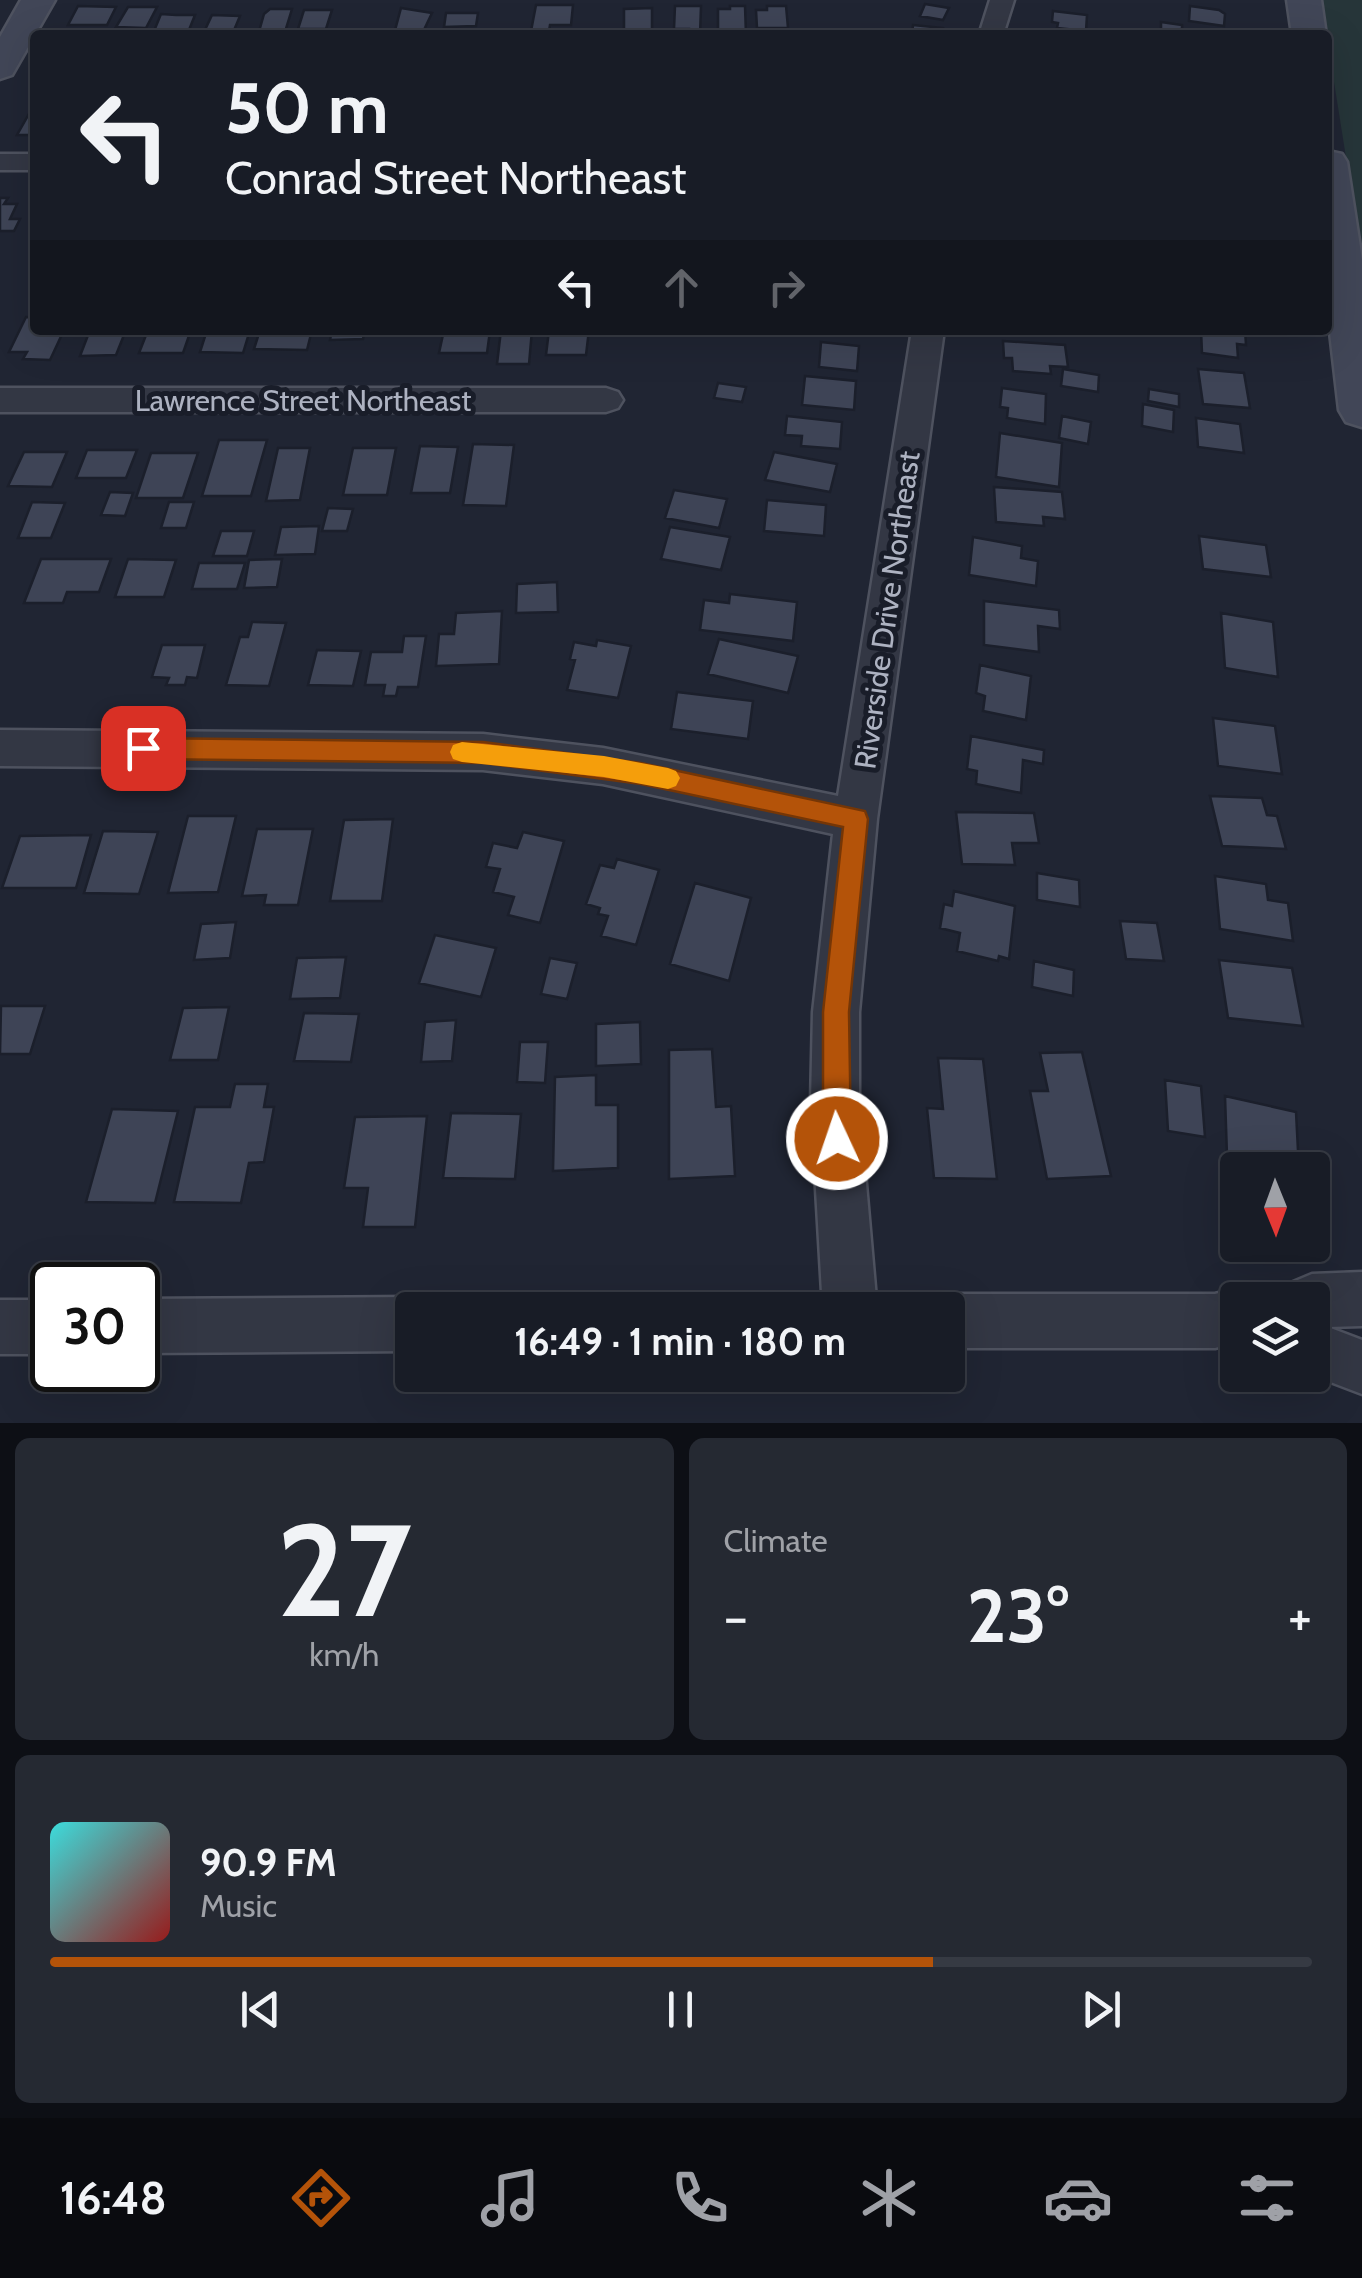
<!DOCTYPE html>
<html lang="en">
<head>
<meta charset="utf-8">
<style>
	body { margin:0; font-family:Cabin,sans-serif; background:#252932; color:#f1f3f6; height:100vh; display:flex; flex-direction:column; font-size:38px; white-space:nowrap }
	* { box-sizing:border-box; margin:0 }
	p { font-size:32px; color:#9fa1a7 }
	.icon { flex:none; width:55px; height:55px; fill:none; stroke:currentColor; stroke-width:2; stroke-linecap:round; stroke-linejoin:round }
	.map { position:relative; height:1423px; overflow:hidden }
	.details { display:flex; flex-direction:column; gap:15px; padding:15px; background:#0d0f15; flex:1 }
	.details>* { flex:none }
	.top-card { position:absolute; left:30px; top:30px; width:1302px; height:305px; border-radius:10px; box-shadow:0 10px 40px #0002,0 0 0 2px #363a43; background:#181c26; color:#f1f3f6; overflow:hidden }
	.needle { width:65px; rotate:179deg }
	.buttons { position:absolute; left:1220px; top:1152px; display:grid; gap:20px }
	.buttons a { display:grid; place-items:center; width:110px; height:110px; border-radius:10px; background:#181c26; box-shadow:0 10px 40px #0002,0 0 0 2px #363a43; font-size:50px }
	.speed { position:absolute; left:30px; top:1262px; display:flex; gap:20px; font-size:50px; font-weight:700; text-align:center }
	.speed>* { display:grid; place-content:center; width:130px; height:130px; border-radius:50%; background:#181c26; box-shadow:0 10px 40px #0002,0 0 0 2px #363a43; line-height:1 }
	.speed .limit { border:5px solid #111; border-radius:15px; background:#fff; color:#111 }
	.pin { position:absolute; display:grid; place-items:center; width:85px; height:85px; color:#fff; margin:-42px; border-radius:20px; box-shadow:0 5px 15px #0006 }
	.me { position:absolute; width:110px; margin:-55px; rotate:357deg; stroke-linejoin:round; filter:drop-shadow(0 0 8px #0008) }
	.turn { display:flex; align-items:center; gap:35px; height:210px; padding:0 30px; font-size:45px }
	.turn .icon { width:130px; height:130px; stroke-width:2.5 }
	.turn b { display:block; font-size:70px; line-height:85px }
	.lanes { display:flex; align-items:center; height:95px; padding:0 30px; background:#0003; justify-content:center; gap:50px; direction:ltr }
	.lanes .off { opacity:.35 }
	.big { font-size:75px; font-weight:800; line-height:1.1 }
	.details .card { flex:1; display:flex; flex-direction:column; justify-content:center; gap:15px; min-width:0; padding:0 35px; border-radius:15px; background:#252932 }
	.details .dial { align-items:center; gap:0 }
	.dial b { font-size:130px; line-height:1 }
	.song { display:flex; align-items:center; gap:30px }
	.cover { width:120px; height:120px; border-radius:15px; background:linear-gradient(135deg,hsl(180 70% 55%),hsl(0 70% 35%)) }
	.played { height:10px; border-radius:5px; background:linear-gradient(90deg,#b45309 70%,#363a43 70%) }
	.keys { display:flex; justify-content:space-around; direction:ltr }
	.heat { display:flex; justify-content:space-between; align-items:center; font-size:55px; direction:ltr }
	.details .tiles { flex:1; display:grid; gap:15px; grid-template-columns:1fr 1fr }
	.card:last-child { grid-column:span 2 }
	.trip { position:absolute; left:395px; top:1292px; width:570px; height:100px; border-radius:10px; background:#181c26; box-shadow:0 10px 40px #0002,0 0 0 2px #363a43; font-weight:800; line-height:100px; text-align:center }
	.dock { display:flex; height:160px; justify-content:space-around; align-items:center; background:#0a0b0f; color:#9fa1a7 }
	.dock .icon { width:70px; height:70px }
	.dock .on { color:#b45309 }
	.dock b { font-size:45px; color:#f1f3f6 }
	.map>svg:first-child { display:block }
	.green { fill:#263539 }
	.building { fill:#3e4456; stroke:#1b1f2b; stroke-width:2.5 }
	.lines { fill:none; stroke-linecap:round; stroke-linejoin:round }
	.street-casing { stroke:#4e525f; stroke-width:5 }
	.secondary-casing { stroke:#4e525f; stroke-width:5 }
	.street { fill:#333744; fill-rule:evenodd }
	.secondary { fill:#414657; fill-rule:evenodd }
	.route { fill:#b45309; stroke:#753606; stroke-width:2.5 }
	.slow { fill:#f59e0b }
	.labels { text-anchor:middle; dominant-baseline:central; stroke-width:10; stroke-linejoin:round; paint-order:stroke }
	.street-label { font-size:30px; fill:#adb2c1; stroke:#191d29 }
</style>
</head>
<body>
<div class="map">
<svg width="1362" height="1423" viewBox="0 0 1362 1423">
	<rect width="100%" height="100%" fill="#202533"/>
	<path class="green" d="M1321,0H1362V258Z"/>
	<path class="building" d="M925,4L949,8L943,20L920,16Z
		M536,5H573L571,25H550L549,31H531Z
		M78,6L116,7L107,25H68Z
		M675,6H701L700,35H689V29H674Z
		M730,6H745L746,35L718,29V9H730Z
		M767,6H786L788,28H757L756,10H767Z
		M1190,6L1219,10L1225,14L1224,26L1189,21Z
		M128,7H157L146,28L116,27Z
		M401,8L432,13L422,34H394Z
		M652,8V33L624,35V9Z
		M270,9H292L284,35H258L264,14Z
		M304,10H332L326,29H298Z
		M1053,11L1087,15L1086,31L1057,28L1058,23L1052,22Z
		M446,13H478L476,26L444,27Z
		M161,14L176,15H195L189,30H182L180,35H165L167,30L154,31Z
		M212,15L240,16L232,35H208L210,32H204Z
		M1161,22L1182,25V35L1161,34Z
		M913,25L943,28L942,35H912Z
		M34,105V135H17Z
		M0,198H8L4,204H17L10,219H20L14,231H0Z
		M26,317L35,318V330H64L50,360L23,359L27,352H9Z
		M90,330H126L116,355L80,356Z
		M148,330H191L183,353H139Z
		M207,330H250L243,353L200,352Z
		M260,330H312L307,350L254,349Z
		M332,330H365L363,339L330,340Z
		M444,330L490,331L487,353H439Z
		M501,330H532L529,364H497Z
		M549,330H589L586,355H546Z
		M1201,330H1245L1246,345L1237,344L1238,358L1202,353Z
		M1003,341L1065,345L1068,367L1050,366L1051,374L1013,371L1012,358H1004Z
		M821,342L859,346L857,371L819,367Z
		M1063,369L1099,375L1098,392L1061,386Z
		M1198,369L1244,373L1250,408L1203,404Z
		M805,376L856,381L854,410L802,405Z
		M718,383L746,387L742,402L714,398Z
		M1002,388L1046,394L1045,424L1007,418L1008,408L1000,407Z
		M1149,389L1179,394V407L1148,401Z
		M1143,404L1174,410L1173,432L1142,426Z
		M787,416L842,422L840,449L801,446L802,436L785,435Z
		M1062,416L1091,422L1088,444L1059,438Z
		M1196,418L1240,424L1244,453L1198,447Z
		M1000,433L1062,443L1059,487L996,477Z
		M219,440H267L251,496H202Z
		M473,444L514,445L506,506L463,505Z
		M420,446L458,447L450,493H411Z
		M278,448H310L300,500L266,501Z
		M353,448H396L387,495H343Z
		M87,450H137L126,478H76Z
		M24,452H67L52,487L8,486Z
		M774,452L837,464L830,492L765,480Z
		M151,453H198L183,498H136Z
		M994,487L1062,492L1065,519L1043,517L1044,526L996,522Z
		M674,490L727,499L719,528L665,518Z
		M110,492L133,493L125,516L101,515Z
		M767,500L826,505L824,536L764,531Z
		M32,502L65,503L51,538H18Z
		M169,502H194L186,528H161Z
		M328,508L353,509L347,531H322Z
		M319,526L315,554L275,555L281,527Z
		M670,527L730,537L721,570L661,559Z
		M221,531H254L247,556H213Z
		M1199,536L1266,545L1271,577L1203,569Z
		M973,537L1022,546L1021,558L1038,561L1036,586L969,575Z
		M41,559H111L99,592H67L63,603H24Z
		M128,559L176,560L164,597H115Z
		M282,559L277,587L244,588L249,560Z
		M199,563H245L237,589H192Z
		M557,582L558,612L516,613L517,584Z
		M730,594L797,602L793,641L700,630L704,600L729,603Z
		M984,601L1059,610L1060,629L1038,626L1039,652L984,645Z
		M502,611L499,664L436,666L439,634H454L456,613Z
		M1221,613L1273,622L1278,677L1225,668Z
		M252,622L286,623L269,686L226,685L240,637H248Z
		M404,636H426L418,687H398L396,696H383L385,685H365L371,652H402Z
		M719,639L798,656L788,693L708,674Z
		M597,640L631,646L618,698L567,690L575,660L570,659L574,642L596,646Z
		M162,645H205L197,678L187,677L185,685H166L169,678L152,677Z
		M317,650L361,651L353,686L308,685Z
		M980,665L1031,676L1026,720L983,711L985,696L976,693Z
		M677,692L753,701L748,739L671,729Z
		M1213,718L1275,726L1282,774L1218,766Z
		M971,736L1044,750L1043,764L1023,760L1021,793L976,784L977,771L967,769Z
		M1210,796L1262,798L1267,815L1277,816L1286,849L1222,846Z
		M956,812L1034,813L1039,843H1012L1015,865L962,864Z
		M188,816H236L218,892L168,893Z
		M393,819L382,901H330L344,820Z
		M257,829H313L298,905H264L266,895L242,896Z
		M103,831L158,832L139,894L84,893Z
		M523,832L564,841L540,923L508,915L514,897L493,892L500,869L486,867L493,843L517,848Z
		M91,835L76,888H2L20,836Z
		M617,859L659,870L636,945L601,936L608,916L598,914L600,908L586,904L600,865L614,868Z
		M1037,873L1079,880L1080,907L1037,900Z
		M1215,876L1266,884L1268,900L1288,903L1293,941L1220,929Z
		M695,883L751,898L729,981L670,964Z
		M954,891L1015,906L1009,959L999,956L998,961L957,951L960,933L940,928L944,904L952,906Z
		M1120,921L1157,923L1164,961L1126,959Z
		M236,922L230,958L194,960L201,924Z
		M435,935L496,948L481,997L419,983Z
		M346,957L340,998L290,999L297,958Z
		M550,958L577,963L567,999L541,994Z
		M1219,960L1292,968L1303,1026L1228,1018Z
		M1034,961L1074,970L1073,996L1032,987Z
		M1,1006H45L30,1054H0Z
		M229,1007L218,1060H170L183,1008Z
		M304,1013L359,1014L351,1062L294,1061Z
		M456,1020L452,1061L421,1062L425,1022Z
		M640,1022L641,1064L596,1066V1024Z
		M520,1042H548L545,1083L517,1082Z
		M712,1049L716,1107L731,1106L735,1176L669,1179V1050Z
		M1082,1052L1111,1176L1047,1179L1030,1091H1048L1040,1053Z
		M938,1058L983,1059L997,1179L934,1178L927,1108L943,1109Z
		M596,1075V1105H618V1168L553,1171L555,1077Z
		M1165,1080L1201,1086L1205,1137L1168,1131Z
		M235,1084H268L264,1107H274L264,1162L249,1163L241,1203L174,1202L195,1107H230Z
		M1225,1096L1296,1112L1299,1170L1227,1156Z
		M112,1109L178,1111L155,1203L86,1202Z
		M451,1113L521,1114L515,1179L443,1178Z
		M427,1116L415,1227H363L368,1188H344L355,1117Z"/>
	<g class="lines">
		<g class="street-casing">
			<path id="street" d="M990,0H1014L1003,35H979Z
				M0,154H35V170H0Z
				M912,330H944L877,819L859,1012V1103L877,1310H823L811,1103L813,1012L833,834L603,784L483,770L0,766V730L483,734L603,748L838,796Z
				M0,388H606L618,392L623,400L618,408L606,412H0Z
				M1362,1272V1326L1328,1327L1362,1340V1394L1312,1375V1300H1286L1293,1282L1312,1274Z
				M1238,1288L1258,1300H1238V1342L1215,1348H948V1310H926L929,1302L948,1294H1215Z
				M412,1297L431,1305L433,1310H412V1351L138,1353V1299Z
				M0,1300H52V1354H0Z"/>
		</g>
		<g class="secondary-casing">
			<path id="secondary" d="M21,0H55L12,75L0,79V37Z
				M1287,0H1321L1326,35H1292Z
				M1328,151L1342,154L1347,162L1362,260V427L1346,422L1339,410L1328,315Z"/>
		</g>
		<use href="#street" class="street"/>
		<use href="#secondary" class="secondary"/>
	</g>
	<path class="route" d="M143,738L483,742L641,763L865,811L868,819L849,1012L851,1139L847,1149L837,1153L827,1149L823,1139V1012L843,827L641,784L483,763L143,759L135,756L132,748L135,741Z"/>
	<path class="slow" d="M462,742L604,756L668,768L676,771L680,778L676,786L668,789L604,777L462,762L453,759L450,752L453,745Z"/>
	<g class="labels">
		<g class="street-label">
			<text x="303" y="400">Lawrence Street Northeast</text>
			<text transform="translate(887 610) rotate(-82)">Riverside Drive Northeast</text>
		</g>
	</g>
</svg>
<div class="buttons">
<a><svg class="needle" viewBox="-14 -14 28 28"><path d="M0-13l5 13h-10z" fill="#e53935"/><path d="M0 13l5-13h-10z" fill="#9fa1a7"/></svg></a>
<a><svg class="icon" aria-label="layers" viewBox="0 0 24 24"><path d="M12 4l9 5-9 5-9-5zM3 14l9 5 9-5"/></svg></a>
</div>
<div class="speed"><div class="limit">30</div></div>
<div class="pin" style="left:143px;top:748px;background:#d93025"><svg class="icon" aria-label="arrive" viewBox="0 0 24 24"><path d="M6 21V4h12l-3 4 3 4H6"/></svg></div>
<svg class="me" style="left:837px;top:1139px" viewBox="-20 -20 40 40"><circle r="17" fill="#b45309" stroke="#fff" stroke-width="3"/><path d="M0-11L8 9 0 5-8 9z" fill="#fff"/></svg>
<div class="trip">16:49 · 1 min · 180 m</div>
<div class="top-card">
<div class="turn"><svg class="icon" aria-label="left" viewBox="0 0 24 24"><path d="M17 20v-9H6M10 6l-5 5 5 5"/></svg><div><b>50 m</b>Conrad Street Northeast</div></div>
<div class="lanes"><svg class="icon" aria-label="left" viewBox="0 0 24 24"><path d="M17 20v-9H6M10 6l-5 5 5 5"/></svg><svg class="icon off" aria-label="ahead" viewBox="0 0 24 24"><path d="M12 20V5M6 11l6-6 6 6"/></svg><svg class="icon off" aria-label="right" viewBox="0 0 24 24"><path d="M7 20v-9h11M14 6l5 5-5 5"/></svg></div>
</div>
</div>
<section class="details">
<div class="tiles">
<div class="card dial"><b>27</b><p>km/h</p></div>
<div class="card"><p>Climate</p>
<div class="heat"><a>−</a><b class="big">23°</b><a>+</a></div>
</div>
<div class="card">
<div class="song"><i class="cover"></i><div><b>90.9 FM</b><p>Music</p></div></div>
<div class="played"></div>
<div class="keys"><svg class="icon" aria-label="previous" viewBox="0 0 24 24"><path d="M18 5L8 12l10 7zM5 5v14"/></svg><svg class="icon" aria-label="pause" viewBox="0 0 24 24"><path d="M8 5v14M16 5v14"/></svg><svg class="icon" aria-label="next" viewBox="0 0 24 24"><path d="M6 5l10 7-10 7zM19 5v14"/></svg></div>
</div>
</div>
</section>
<nav class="dock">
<b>16:48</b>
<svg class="icon on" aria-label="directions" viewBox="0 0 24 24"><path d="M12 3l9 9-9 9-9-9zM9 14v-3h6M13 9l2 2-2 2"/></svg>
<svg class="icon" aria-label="music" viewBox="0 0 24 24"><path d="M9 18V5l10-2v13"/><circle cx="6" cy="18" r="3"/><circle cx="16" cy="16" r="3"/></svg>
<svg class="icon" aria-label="phone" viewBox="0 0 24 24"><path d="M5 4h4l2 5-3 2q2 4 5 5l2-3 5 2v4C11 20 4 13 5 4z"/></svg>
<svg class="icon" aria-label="climate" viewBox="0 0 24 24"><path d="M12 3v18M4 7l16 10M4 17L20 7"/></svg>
<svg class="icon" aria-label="car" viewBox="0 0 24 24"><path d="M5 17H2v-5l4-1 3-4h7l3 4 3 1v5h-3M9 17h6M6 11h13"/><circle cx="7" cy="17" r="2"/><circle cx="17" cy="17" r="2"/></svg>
<svg class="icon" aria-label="filters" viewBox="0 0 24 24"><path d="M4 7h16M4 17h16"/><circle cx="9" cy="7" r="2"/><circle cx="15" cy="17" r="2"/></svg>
</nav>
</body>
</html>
